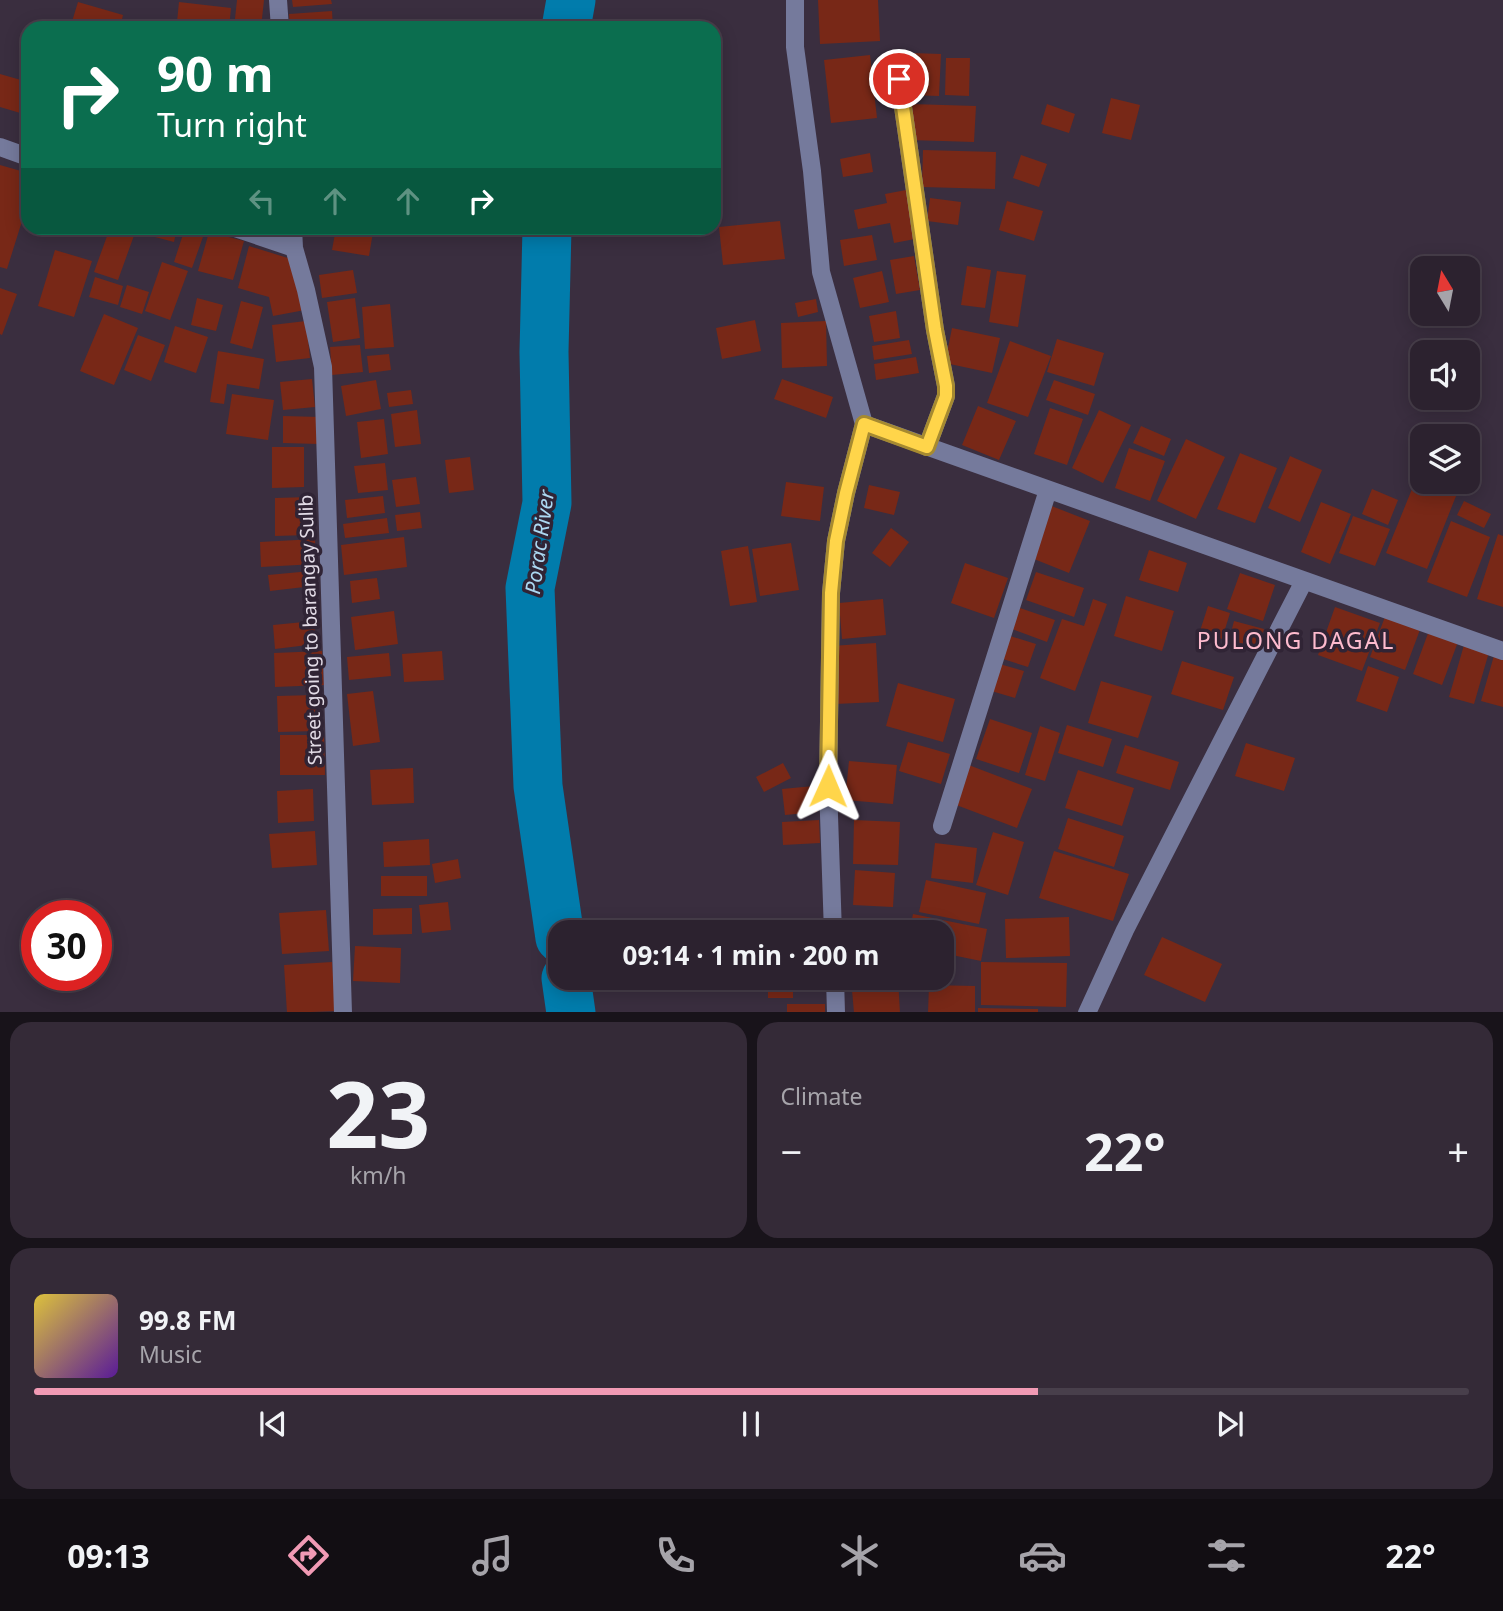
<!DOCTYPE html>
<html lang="en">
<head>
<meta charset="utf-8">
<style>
	body { margin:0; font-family:"Noto Sans",sans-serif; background:#342a37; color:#f1f3f6; height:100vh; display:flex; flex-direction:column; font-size:26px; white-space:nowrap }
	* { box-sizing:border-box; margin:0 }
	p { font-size:23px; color:#a6a4aa }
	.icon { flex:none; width:38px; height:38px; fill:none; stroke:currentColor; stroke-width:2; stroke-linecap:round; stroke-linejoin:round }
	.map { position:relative; height:1012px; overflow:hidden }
	.sheet { display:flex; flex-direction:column; gap:10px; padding:10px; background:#18131a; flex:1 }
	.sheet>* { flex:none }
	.banner { position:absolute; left:21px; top:21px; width:700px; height:214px; border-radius:21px; box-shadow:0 4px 18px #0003,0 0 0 2px #483f4b; background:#0b6e4f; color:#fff; overflow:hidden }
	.needle { width:46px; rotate:350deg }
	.fabs { position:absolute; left:1410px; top:256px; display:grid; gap:14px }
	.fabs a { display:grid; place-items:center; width:70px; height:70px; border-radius:14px; background:#2c222f; box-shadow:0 4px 18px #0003,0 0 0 2px #483f4b; font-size:35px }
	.speed { position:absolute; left:21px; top:900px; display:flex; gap:14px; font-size:35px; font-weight:700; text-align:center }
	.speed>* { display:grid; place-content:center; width:91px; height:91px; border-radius:50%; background:#2c222f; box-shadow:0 4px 18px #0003,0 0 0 2px #483f4b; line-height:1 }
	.speed .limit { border:10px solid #d22; background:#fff; color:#111 }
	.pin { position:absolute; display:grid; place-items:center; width:60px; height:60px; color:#fff; margin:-30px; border:4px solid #fff; border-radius:50%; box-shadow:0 2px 7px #0007 }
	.me { position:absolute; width:77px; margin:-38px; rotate:1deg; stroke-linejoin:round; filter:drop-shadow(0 0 5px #0008) }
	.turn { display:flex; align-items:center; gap:24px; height:147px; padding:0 21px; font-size:32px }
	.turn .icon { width:91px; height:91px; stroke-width:2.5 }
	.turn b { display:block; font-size:49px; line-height:60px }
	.lanes { display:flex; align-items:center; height:66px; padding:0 21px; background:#0003; justify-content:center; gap:35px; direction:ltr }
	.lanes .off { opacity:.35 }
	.big { font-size:52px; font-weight:700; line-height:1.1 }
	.sheet .tile { flex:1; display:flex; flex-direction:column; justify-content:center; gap:10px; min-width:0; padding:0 24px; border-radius:21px; background:#342a37 }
	.sheet .dial { align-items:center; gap:0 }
	.dial b { font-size:91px; line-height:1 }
	.song { display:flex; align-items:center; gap:21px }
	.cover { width:84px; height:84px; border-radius:10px; background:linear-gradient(135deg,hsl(50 70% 55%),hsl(270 70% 35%)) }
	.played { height:7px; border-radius:4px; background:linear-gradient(90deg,#f19ab4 70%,#483f4b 70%) }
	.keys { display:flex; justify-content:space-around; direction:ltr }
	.heat { display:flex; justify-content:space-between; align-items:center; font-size:38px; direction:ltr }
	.sheet .tiles { flex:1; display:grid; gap:10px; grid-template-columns:1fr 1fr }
	.tile:last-child { grid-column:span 2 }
	.trip { position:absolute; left:548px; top:920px; width:406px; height:70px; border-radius:21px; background:#2c222f; box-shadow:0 4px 18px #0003,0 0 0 2px #483f4b; font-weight:700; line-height:70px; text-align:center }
	.dock { display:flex; height:112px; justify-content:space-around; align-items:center; background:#120e13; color:#a6a4aa }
	.dock .icon { width:49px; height:49px }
	.dock .selected { color:#f19ab4 }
	.dock b { font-size:32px; color:#f1f3f6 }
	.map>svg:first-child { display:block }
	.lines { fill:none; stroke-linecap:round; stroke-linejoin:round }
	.river { stroke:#017cac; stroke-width:49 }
	.building { fill:#782817 }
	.minor { stroke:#757a9c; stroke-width:18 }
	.route-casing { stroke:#a68a30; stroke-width:18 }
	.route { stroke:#ffd54a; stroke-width:12 }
	.labels { text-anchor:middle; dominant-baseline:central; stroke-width:7; stroke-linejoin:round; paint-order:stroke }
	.street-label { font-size:19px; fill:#e3dce7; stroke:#302435 }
	.water-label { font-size:21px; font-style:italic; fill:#acd8f2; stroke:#302435 }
	.quarter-label { font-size:23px; letter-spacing:2px; fill:#febbce; stroke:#302435 }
</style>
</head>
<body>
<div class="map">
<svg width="1503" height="1013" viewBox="0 0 1503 1013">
	<rect width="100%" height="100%" fill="#3a2e3f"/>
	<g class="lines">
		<path class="river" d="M566,28L571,0
			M547,228L544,352L547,503L530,588L538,786L560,938
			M566,978L571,1013"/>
	</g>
	<path class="building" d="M237,0H264L261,28H234Z
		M292,0H331L332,4L293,7Z
		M818,0H878L880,41L820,44Z
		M78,2L123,15L120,28H70Z
		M179,2L231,8L229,28H156L157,20L177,22Z
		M332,11L333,28H290L289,14Z
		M911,53L941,54L939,96L910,95Z
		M870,55L877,118L831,123L824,60Z
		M946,58H970L969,96L945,95Z
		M0,74L28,82L27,115L0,107Z
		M1111,98L1140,105L1131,140L1102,133Z
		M911,104L976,106L974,142L910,140Z
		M1047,104L1075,114L1069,133L1041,124Z
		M923,150L996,152L995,189L922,187Z
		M870,153L873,172L843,177L840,159Z
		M1021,155L1047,164L1039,187L1013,178Z
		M0,165L28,173V202L7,269L0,267Z
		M906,190L915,239L894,243L890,223L858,229L854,210L887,203L885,194Z
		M930,198L961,202L958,225L927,221Z
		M1007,201L1043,211L1034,241L999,230Z
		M780,221L785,259L723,265L719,227Z
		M26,228H54L52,236Z
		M110,228H130L136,230L118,280L94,272Z
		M137,228H177L174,242L136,232Z
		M185,228L204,234L192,268L174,262Z
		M336,228L373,232L369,256L332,250Z
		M209,232L244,241L233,280L198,271Z
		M872,235L877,260L844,266L840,240Z
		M249,246L291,259L305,310L273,316L269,297L238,288Z
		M55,250L92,261L74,317L38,306Z
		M914,256L920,290L896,294L890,260Z
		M162,262L188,271L170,320L145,311Z
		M967,266L991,270L985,308L961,305Z
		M353,270L357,293L322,298L319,275Z
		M882,271L889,302L860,308L853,278Z
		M997,271L1026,275L1018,327L989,322Z
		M95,277L123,286L118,305L89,297Z
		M127,285L149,292L142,314L120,307Z
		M0,288L17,294L2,335L0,334Z
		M197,298L223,305L216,331L191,325Z
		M355,298L360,338L333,342L327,302Z
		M816,299L818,312L798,317L795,303Z
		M241,301L263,307L252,349L230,343Z
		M390,304L394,347L365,349L362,307Z
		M896,311L900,338L874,342L869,316Z
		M104,314L138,328L114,385L80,371Z
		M755,320L761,351L722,359L716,328Z
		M306,321L310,358L276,362L272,325Z
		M826,321L827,366L782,368L781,323Z
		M175,326L208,337L196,373L164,362Z
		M952,328L1000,338L992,373L945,363Z
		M138,335L165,345L151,381L124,370Z
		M1057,339L1104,353L1094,386L1047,372Z
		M909,340L912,354L874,360L872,346Z
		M1010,341L1051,356L1028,417L987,403Z
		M360,345L363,372L332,375L330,347Z
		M218,351L264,359L259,389L227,384L224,404L210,402Z
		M389,354L391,370L369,373L367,356Z
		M916,357L919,373L876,380L874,364Z
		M312,379L315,407L283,410L280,382Z
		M782,379L833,397L826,418L774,399Z
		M376,380L381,409L346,416L341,386Z
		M1054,380L1095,394L1088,415L1046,400Z
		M411,390L413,404L389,407L387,393Z
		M232,394L274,400L268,440L226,434Z
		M978,406L1016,421L999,460L962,445Z
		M1050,408L1083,419L1067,465L1034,454Z
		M417,410L421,444L395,447L391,414Z
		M1099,410L1131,425L1103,483L1072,468Z
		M283,416L320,417L319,444L283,443Z
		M384,419L388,454L361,458L357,422Z
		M1141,426L1171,439L1164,456L1133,443Z
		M1186,439L1225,457L1196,519L1157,501Z
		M272,447H304V487L272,488Z
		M1129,448L1165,461L1150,501L1115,488Z
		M1240,453L1277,468L1255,523L1217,509Z
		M1290,456L1322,470L1300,522L1268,508Z
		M470,457L474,490L449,493L445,460Z
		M1423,462V481H1462L1427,569L1386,553Z
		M385,463L388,490L358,493L354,466Z
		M416,477L420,504L396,507L392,480Z
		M786,482L824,487L820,521L781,516Z
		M869,485L900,492L894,515L864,508Z
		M1372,489L1398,500L1388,525L1362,514Z
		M383,496L385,513L347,518L345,500Z
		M309,497V535L275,536V498Z
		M1464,501L1491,514L1484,528L1457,515Z
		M1321,502L1351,514L1330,564L1301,552Z
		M1049,505L1090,521L1069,573L1029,557Z
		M420,512L422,528L397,531L395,515Z
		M1353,516L1390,529L1375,566L1339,553Z
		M387,518L389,533L345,538L343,524Z
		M1451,521L1490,537L1467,597L1427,582Z
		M891,528L909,542L890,567L872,553Z
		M1498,534L1503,536V607L1477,599Z
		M404,537L407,567L344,575L341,545Z
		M315,539L316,564L261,567L260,542Z
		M791,543L799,590L760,596L752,549Z
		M748,546L757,602L730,606L721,551Z
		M1149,550L1187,563L1178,592L1139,580Z
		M965,563L1008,578L994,618L951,603Z
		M311,571L313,586L270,591L268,575Z
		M1036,572L1084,588L1074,617L1026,600Z
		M1240,573L1275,585L1263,621L1227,609Z
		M377,578L380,599L352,603L350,581Z
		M1126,596L1174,611L1162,651L1114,636Z
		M883,599L886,635L842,639L839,603Z
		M1093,599L1107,604L1075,691L1040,678L1062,619L1084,626Z
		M1208,606L1230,613L1222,639L1200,631Z
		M1335,607L1380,623L1362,671L1318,655Z
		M1020,608L1055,620L1047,642L1012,629Z
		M394,611L398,644L355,650L351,617Z
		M1386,614L1421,627L1405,670L1370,657Z
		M314,621L316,644L275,649L273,625Z
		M1234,621L1264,629L1259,648L1229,640Z
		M1430,628L1459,639L1442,685L1413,674Z
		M1010,636L1036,644L1028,667L1003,659Z
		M876,643L879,702L835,704L831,646Z
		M1464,645L1489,652L1474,704L1449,697Z
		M322,651L324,685L275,687L274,653Z
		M442,651L444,680L404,682L402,654Z
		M1495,652L1503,654V707L1481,701Z
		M389,653L391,676L349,680L347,657Z
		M1182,661L1234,677L1223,710L1171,694Z
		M996,663L1024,671L1015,698L988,690Z
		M1368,666L1399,677L1387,712L1356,701Z
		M1101,681L1152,696L1138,738L1088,723Z
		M898,683L955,699L943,742L886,726Z
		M373,691L380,742L353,746L347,694Z
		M315,695L317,731L278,732L277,696Z
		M990,719L1032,733L1019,773L976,759Z
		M1067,725L1112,739L1103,767L1058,753Z
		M1040,726L1060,733L1045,781L1025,775Z
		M280,735H324L325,775H280Z
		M908,742L950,754L941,784L899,771Z
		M1246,743L1295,758L1284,791L1235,776Z
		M1125,745L1179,762L1170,790L1116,773Z
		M849,761L897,765L893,804L845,800Z
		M783,763L791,778L764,792L756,777Z
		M966,764L1032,789L1017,828L951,803Z
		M413,768L414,803L372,805L370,770Z
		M1078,770L1134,788L1122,826L1065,808Z
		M814,786L817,812L785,815L782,789Z
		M313,789L314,821L278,823L277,791Z
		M1068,818L1124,836L1114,867L1058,849Z
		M819,820L820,843L783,845L782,822Z
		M854,820L900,822L898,865L853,864Z
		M315,831L317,865L272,868L269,834Z
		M993,832L1024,842L1008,895L976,885Z
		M429,839L430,865L384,867L383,842Z
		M935,843L977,848L973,883L931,878Z
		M1054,851L1129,874L1113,921L1039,898Z
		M458,859L461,878L435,883L432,864Z
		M855,870L895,873L893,907L853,905Z
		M381,876H427V896H381Z
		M926,880L986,893L979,924L919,912Z
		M448,902L451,930L422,933L419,905Z
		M412,908V934L373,935V909Z
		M326,910L329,951L282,954L279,913Z
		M913,914L987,929L981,961L942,953V933H909Z
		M1069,917L1070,956L1006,958L1005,919Z
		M776,930H823V933H776Z
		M1162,937L1222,964L1205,1002L1144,975Z
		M355,946L401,948L400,983L353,981Z
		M332,962L336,1011L287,1013L284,965Z
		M981,962L1067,963L1066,1007L981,1005Z
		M768,978H793V998H768Z
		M851,978H898L900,1013H854Z
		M929,985L975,986V1013H928Z
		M787,1004H825V1013H787Z
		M978,1008L1038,1009V1013H978Z"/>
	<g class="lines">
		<path class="minor" d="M278,0L280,28
			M795,0V47L812,171L821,272L864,424L846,493L836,541L831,593L828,786L833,933
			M899,79L935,330L946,386V396L927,447
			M0,147L28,157
			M235,228L294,248
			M293,228L294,248L306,290L323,367L343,1013
			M864,424L1503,651
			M942,826L1048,490
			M835,978L836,1013
			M1087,1013L1125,930L1304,581"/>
	</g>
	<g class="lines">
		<g class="route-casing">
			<path id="route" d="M828,786L831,593L836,541L846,493L864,424L927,447L946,396V386L935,330L899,79"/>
		</g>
		<use href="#route" class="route"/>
	</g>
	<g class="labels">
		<g class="street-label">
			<text transform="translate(310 630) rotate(-92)">Street going to barangay Sulib</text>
		</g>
		<g class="water-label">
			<text transform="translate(539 542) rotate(-82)">Porac River</text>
		</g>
		<g class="quarter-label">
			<text x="1296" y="640">PULONG DAGAL</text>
		</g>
	</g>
</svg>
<div class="fabs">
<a><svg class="needle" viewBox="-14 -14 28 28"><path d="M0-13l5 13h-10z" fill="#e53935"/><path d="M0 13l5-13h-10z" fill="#a6a4aa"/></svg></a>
<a><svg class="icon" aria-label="sound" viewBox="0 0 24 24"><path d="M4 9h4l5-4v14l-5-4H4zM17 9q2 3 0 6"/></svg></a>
<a><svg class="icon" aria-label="layers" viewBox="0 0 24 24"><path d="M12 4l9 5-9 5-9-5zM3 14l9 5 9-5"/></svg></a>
</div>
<div class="speed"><div class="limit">30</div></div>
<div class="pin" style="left:899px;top:79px;background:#d93025"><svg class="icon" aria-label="arrive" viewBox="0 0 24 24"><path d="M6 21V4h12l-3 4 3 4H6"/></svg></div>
<svg class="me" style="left:828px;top:786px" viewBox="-20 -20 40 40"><path d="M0-17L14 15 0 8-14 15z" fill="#ffd54a" stroke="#fff" stroke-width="4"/></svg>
<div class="trip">09:14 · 1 min · 200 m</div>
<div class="banner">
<div class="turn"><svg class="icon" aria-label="right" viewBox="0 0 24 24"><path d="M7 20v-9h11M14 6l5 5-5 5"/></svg><div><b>90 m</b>Turn right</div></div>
<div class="lanes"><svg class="icon off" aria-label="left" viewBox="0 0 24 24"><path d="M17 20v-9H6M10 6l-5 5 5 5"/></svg><svg class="icon off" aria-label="ahead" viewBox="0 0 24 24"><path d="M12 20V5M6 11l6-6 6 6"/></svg><svg class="icon off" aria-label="ahead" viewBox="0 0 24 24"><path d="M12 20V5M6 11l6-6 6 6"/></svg><svg class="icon" aria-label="right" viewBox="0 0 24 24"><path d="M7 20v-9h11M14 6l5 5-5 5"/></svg></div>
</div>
</div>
<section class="sheet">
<div class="tiles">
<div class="tile dial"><b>23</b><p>km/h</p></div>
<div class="tile"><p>Climate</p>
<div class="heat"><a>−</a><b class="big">22°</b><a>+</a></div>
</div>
<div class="tile">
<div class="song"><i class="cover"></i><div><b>99.8 FM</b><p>Music</p></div></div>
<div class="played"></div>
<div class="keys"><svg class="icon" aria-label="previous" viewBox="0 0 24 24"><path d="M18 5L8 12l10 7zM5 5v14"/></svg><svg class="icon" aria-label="pause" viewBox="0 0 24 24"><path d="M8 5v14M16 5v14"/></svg><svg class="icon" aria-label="next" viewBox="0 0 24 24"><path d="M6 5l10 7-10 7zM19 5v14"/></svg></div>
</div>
</div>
</section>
<nav class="dock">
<b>09:13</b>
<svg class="icon selected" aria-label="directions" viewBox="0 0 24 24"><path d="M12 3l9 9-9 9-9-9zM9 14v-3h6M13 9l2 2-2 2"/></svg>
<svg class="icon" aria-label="music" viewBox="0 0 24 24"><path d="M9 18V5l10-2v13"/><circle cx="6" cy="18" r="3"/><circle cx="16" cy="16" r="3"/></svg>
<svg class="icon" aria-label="phone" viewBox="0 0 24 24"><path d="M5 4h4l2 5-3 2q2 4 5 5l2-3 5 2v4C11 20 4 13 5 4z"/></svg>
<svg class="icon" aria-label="climate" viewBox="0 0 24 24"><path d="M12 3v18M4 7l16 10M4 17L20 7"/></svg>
<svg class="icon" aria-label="car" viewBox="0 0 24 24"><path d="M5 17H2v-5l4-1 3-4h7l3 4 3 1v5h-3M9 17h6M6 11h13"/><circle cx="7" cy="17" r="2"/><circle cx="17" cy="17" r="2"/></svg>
<svg class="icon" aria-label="filters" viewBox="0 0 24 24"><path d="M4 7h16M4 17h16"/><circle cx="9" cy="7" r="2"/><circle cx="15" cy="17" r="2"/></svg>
<b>22°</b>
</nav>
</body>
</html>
